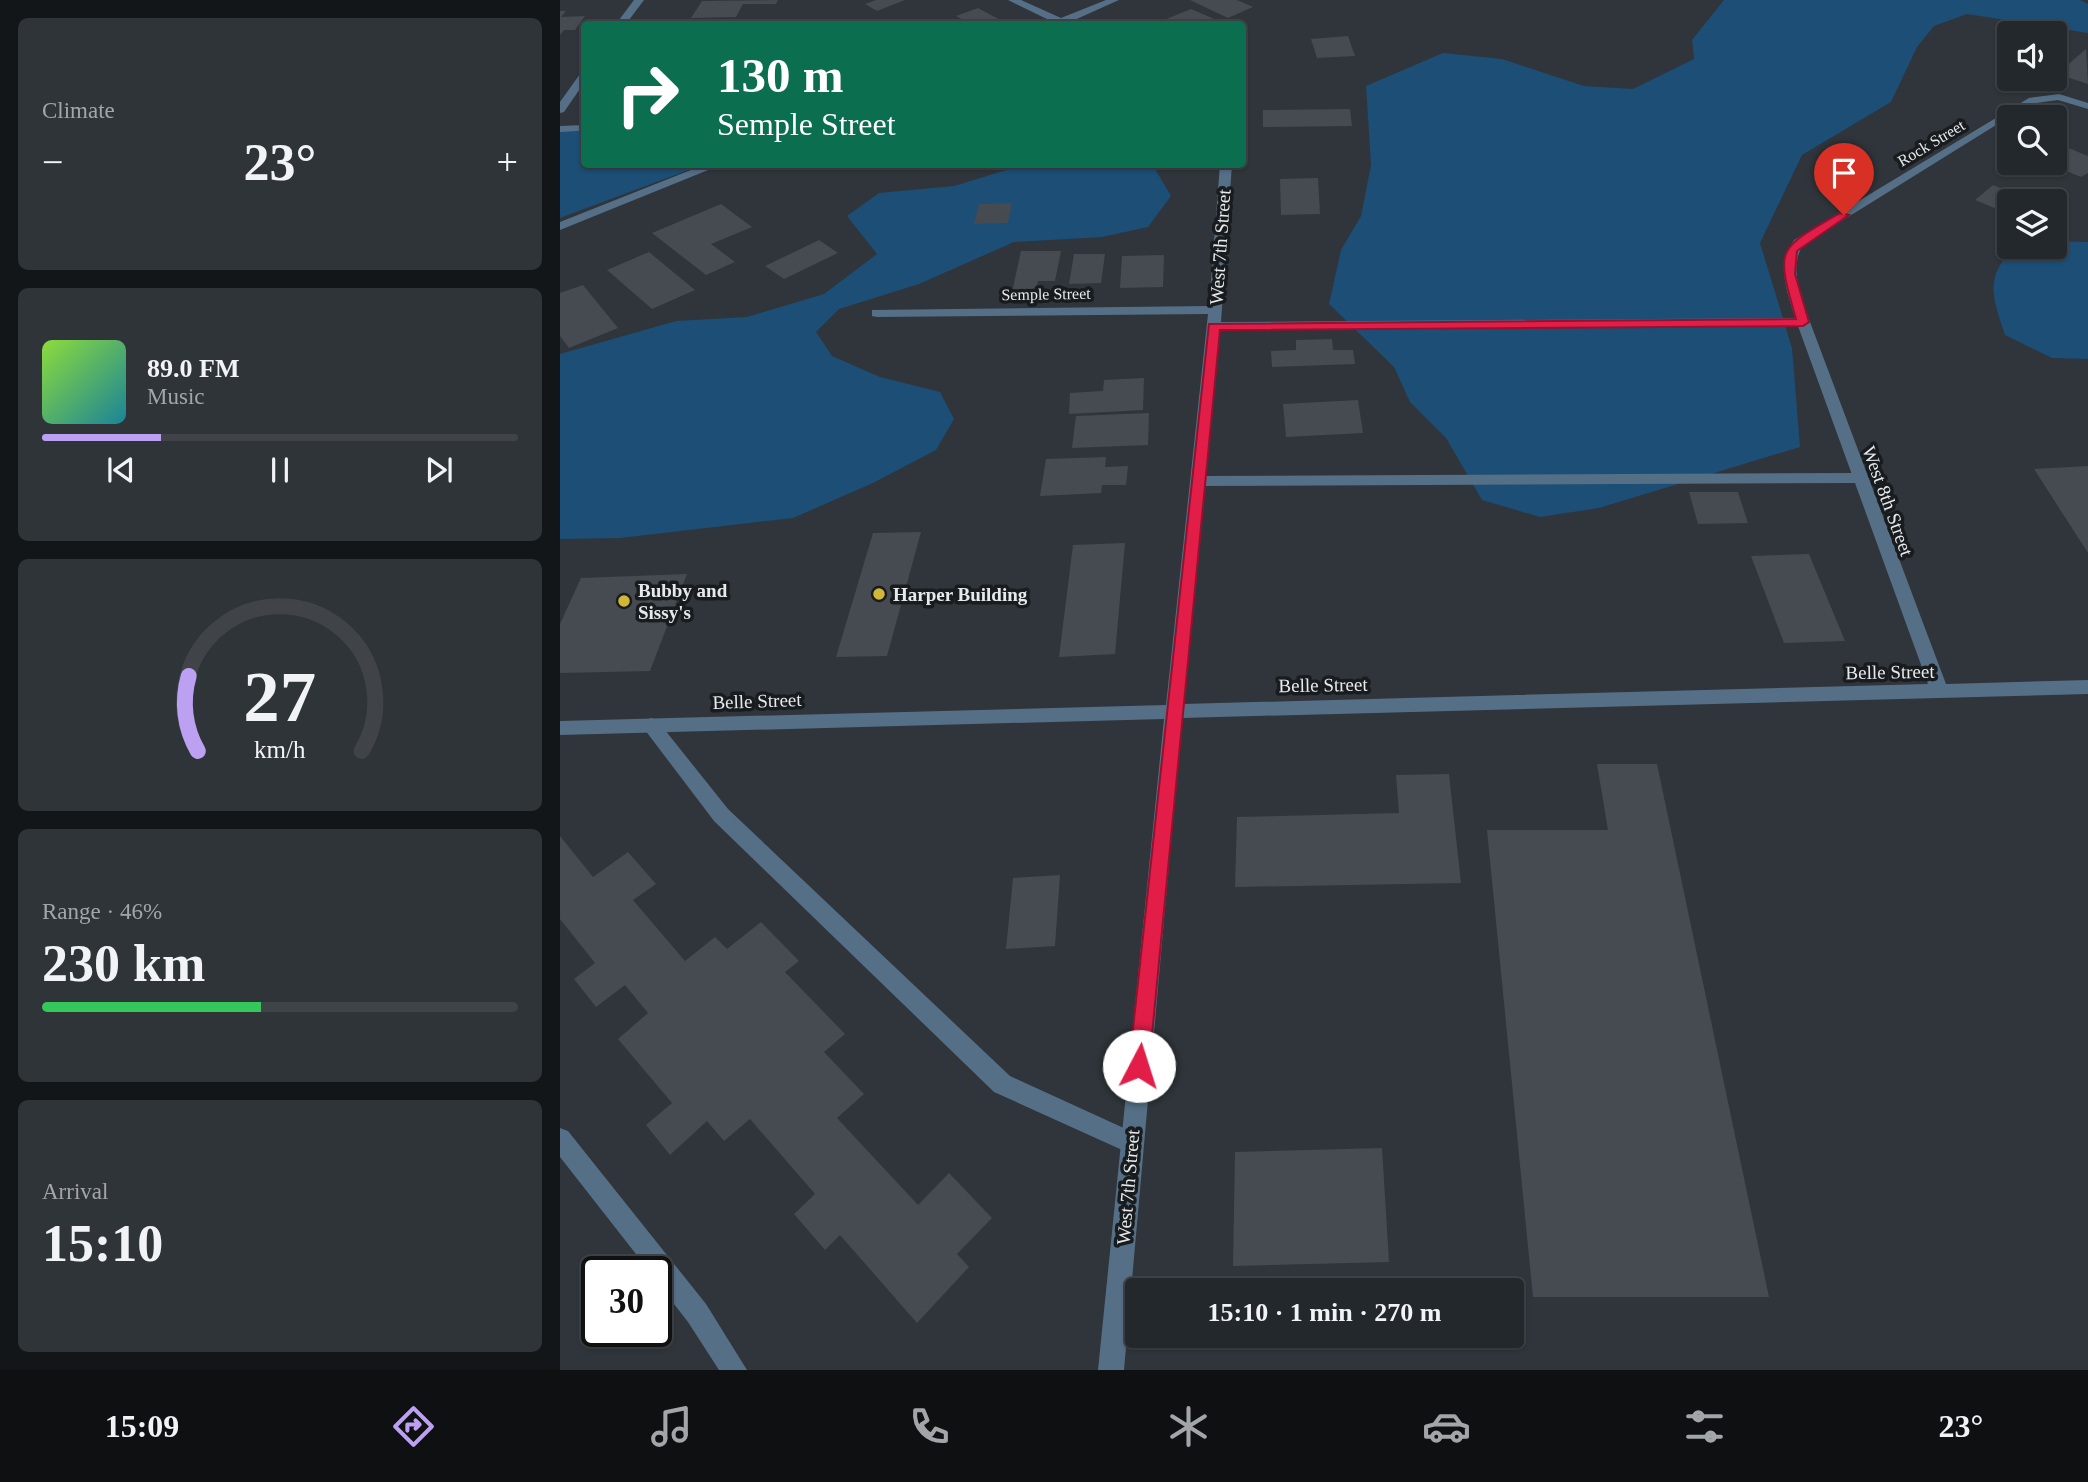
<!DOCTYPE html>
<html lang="en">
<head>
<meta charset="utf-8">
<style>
	body { margin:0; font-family:Georgia,serif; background:#2f3438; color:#f1f3f6; height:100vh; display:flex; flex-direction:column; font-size:26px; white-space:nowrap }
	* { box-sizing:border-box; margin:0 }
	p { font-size:23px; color:#a3a6a9 }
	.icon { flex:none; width:38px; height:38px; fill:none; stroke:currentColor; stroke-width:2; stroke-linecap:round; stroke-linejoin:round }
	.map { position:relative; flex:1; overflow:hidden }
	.side { display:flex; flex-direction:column; gap:18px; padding:18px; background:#131618; width:560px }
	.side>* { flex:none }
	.banner { position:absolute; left:21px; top:21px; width:665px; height:147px; border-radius:7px; box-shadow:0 2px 5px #0004,0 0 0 2px #404448; background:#0b6e4f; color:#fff; overflow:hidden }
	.fabs { position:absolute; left:1437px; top:21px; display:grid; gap:14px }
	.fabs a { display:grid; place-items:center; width:70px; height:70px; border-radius:7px; background:#23282c; box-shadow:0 2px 5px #0004,0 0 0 2px #404448; font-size:35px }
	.speed { position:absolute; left:21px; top:1256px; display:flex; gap:14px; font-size:35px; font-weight:700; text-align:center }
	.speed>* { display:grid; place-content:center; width:91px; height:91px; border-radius:50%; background:#23282c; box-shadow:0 2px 5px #0004,0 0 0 2px #404448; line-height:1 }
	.speed .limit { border:4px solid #111; border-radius:10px; background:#fff; color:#111 }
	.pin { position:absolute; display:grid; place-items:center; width:60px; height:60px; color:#fff; margin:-72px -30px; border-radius:50% 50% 50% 0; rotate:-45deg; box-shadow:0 0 7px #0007 }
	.pin .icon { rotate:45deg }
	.me { position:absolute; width:77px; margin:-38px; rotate:5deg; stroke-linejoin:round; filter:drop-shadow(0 0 5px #0008) }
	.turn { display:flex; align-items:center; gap:24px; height:147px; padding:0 21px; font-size:32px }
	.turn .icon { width:91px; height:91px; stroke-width:2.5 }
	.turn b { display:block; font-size:49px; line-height:60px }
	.big { font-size:52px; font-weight:700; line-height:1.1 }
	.side .tile { flex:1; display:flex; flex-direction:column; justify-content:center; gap:10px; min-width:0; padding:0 24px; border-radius:10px; background:#2f3438 }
	.side .dial { align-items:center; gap:0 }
	.dial svg { height:182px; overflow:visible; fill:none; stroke:#404448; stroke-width:7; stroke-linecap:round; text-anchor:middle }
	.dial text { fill:#f1f3f6; stroke:none }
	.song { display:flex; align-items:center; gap:21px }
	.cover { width:84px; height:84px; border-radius:10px; background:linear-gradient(135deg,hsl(90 70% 55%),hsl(190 70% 35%)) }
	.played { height:7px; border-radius:4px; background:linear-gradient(90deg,#bca0f2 25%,#404448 25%) }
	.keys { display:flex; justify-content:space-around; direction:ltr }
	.heat { display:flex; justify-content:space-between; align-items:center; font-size:38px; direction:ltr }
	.charge { height:10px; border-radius:5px; background:linear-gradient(90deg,#34c759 46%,#404448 0) }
	.trip { position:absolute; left:565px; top:1278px; width:399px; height:70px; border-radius:7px; background:#23282c; box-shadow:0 2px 5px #0004,0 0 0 2px #404448; font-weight:700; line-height:70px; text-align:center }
	.menu { display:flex; height:112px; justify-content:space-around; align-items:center; background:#0e1012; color:#a3a6a9 }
	.menu .icon { width:49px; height:49px }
	.menu .active { color:#bca0f2 }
	.menu b { font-size:32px; color:#f1f3f6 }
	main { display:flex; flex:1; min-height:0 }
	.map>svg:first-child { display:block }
	.green { fill:#1c4e76 }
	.building { fill:#454b50 }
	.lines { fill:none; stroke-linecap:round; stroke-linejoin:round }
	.service { fill:#556f87; fill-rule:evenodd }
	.minor { fill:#556f87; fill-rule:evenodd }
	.route { fill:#e11d48; stroke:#92132f; stroke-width:2 }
	.poi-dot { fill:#d2b736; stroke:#191c1e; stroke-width:2.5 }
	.labels { text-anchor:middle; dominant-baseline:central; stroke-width:7; stroke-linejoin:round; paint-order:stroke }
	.far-street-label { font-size:16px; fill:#e6eaed; stroke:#191c1e }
	.street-label { font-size:19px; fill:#e6eaed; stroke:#191c1e }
	.poi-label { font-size:19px; font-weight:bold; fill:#e6eaed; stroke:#191c1e; text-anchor:start }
</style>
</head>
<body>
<main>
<section class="side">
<div class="tile"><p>Climate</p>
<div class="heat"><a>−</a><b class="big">23°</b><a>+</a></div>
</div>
<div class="tile">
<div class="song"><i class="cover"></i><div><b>89.0 FM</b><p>Music</p></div></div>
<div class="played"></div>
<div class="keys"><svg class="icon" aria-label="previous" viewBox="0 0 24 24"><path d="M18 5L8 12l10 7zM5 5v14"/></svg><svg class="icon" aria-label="pause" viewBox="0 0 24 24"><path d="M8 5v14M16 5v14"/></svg><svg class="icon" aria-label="next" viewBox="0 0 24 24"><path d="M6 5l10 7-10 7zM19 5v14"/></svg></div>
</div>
<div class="tile dial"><svg viewBox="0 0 100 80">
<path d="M14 69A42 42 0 1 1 86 69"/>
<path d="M14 69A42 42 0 0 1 10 36" stroke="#bca0f2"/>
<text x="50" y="56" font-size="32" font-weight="700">27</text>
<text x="50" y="72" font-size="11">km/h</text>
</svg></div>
<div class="tile"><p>Range · 46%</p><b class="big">230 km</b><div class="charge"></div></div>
<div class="tile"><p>Arrival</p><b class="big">15:10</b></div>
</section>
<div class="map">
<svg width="1528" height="1370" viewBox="0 0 1528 1370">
	<rect width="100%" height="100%" fill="#2f353a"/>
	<path class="green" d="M1164,0H1520L1528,4V33L1407,14L1374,26L1357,47L1331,102L1242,155L1200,243L1232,348L1240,447L1039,508L980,517L922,500L886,438L850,402L834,367L769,304L781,250L801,216L811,165L806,86L883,53L942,59L1024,86L1073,89L1134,59L1132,40Z
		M0,132H24V164L142,165L0,218Z
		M592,164L611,196L588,227L542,237L454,242L359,284L279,309L256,332L272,356L320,377L380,392L394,419L376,450L313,483L233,518L60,538L0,539V354L116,321L187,317L264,294L317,254L287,216L319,193L394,186L463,165Z
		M1495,241L1528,242V359L1492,358L1445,335C1432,296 1424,277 1455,247H1494Z"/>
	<path class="building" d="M218,0L216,4H183L176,17L131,18L142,1Z
		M316,0H345L317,11L305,4Z
		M630,0H677L693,7L668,18Z
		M418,8L444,22L411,24L396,16Z
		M631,9L666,24H613L604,20Z
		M0,11H6L1,17L25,16L15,30H4L0,35Z
		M788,36L795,56L757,58L751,39Z
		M1526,49L1528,84L1497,74Z
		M790,109L792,126L703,127V110Z
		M1494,142L1528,156V173L1521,177L1487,163H1494Z
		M758,178L760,214L721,215L720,179Z
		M1433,185L1473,201H1449V214L1415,200Z
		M452,203L448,223L414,224L419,204Z
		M161,204L192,227L151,244L175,262L146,275L92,233Z
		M259,240L278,253L224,279L205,266Z
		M461,251H501L495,281H478L476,291L452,292Z
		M89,252L135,290L92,309L47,270Z
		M514,254H545L541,283L509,284Z
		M604,255L603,287L560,288L562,256Z
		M23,285L58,328L9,348L0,336V293Z
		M772,339L773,350H793L795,364L712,367L711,351L736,350V340Z
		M584,378L583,410L509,414L510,393L543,391L544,380Z
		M798,400L803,433L726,437L723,404Z
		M589,413L588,445L512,448L516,416Z
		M546,457L545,467L568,466L566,485H542L541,493L480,496L486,459Z
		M1528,466V553L1474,469Z
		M1129,492H1178L1188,523L1138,524Z
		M361,532L327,656L276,657L313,533Z
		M565,543L555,654L499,657L513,545Z
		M1249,554L1285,641L1224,643L1191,556Z
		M127,574L90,671L0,673V624L21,578Z
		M1037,764H1097L1209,1297H973L927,830H1048Z
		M889,774L901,883L675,887L677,817L839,813L836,775Z
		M0,836L33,877L68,852L96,884L73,900L125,961L155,937L167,949L201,922L239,961L225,972L285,1034L264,1052L304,1094L277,1118L358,1205L389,1173L432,1218L397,1254L409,1267L357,1323L280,1235L265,1250L234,1214L255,1194L190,1119L164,1141L147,1121L110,1155L86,1125L112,1103L58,1039L88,1013L65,985L36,1007L14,979L35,963L0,919Z
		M500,875L495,946L446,949L453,878Z
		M822,1148L829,1262L673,1266L675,1152Z"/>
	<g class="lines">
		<path class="service" d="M1299,473L1307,478L1299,483L638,486L630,481L638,476Z
			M91,718L97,720L168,809L450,1076L579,1135L582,1143L579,1151L571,1154L434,1092L154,821L85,730L82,725L85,720Z
			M0,1128L8,1131L146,1304L187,1370H159L128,1322L96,1281V1272H90L0,1157Z"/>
		<path class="minor" d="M74,0H84L66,24H56Z
			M448,0H461L501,18L546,0H559L510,22L511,24H491L493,22Z
			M24,73V83L4,112L0,113V102L20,74Z
			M1499,94L1528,103V109L1498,100L1476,103L1449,117L1243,245C1228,269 1242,298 1250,322L1386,684L1528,680V694L622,718L564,1370H538L604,719L0,735V721L606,705L648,314L317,317L312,316V310L649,306L660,164H672L661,322L1235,318C1227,290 1216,267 1234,240L1469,98ZM1238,326L1368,684L623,704L660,330Z
			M24,125V131L0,132V126Z
			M146,164H163L0,230V222Z"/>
	</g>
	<path class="route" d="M1280,213L1289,215L1237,251L1235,274L1249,322L1243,326L660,330L589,1066L586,1073L579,1075L572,1073L569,1066L649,324L1236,319C1215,246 1217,250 1280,213Z"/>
	<g class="poi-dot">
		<circle cx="319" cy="594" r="7"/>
		<circle cx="64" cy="601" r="7"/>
	</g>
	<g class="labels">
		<g class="far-street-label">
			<text transform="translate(1371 143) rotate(-31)">Rock Street</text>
			<text transform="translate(486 294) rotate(-1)">Semple Street</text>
		</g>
		<g class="street-label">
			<text transform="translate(660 247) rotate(-86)">West 7th Street</text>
			<text transform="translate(1328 501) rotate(70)">West 8th Street</text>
			<text transform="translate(1330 672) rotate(-1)">Belle Street</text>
			<text transform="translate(763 685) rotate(-1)">Belle Street</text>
			<text transform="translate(197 701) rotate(-2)">Belle Street</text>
			<text transform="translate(568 1187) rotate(-85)">West 7th Street</text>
		</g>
		<g class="poi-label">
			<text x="78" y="590">Bubby and<tspan x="78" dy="22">Sissy's</tspan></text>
			<text x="333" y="594">Harper Building</text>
		</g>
	</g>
</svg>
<div class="fabs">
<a><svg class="icon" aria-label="sound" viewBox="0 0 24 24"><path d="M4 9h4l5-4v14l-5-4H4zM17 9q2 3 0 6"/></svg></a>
<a><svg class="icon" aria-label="search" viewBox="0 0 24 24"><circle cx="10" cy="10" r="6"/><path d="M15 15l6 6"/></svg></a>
<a><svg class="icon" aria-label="layers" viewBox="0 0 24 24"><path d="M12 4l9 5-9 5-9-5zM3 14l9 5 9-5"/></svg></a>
</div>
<div class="speed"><div class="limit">30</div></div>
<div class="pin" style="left:1284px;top:215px;background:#d93025"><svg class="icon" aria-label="arrive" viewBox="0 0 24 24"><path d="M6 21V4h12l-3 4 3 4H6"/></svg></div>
<svg class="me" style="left:579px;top:1066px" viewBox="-20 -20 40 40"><circle r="19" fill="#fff"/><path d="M0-13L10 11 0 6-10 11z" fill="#e11d48"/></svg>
<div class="trip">15:10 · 1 min · 270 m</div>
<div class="banner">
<div class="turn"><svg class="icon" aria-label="right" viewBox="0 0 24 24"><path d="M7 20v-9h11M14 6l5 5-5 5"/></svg><div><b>130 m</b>Semple Street</div></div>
</div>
</div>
</main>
<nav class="menu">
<b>15:09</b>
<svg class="icon active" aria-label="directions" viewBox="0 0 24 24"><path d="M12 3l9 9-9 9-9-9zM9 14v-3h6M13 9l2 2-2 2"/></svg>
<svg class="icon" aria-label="music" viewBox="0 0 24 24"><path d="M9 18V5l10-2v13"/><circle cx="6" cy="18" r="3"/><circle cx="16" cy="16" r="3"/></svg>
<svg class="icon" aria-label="phone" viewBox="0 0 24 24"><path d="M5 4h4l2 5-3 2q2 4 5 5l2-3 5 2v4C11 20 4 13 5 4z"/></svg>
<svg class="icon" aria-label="climate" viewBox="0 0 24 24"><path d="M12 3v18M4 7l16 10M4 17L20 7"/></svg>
<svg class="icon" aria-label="car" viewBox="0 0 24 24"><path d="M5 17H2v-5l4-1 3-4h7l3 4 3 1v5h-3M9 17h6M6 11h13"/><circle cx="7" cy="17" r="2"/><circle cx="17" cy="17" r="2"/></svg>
<svg class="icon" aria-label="filters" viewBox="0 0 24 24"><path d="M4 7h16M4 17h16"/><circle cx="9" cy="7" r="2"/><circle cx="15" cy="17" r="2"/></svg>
<b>23°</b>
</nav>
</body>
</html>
